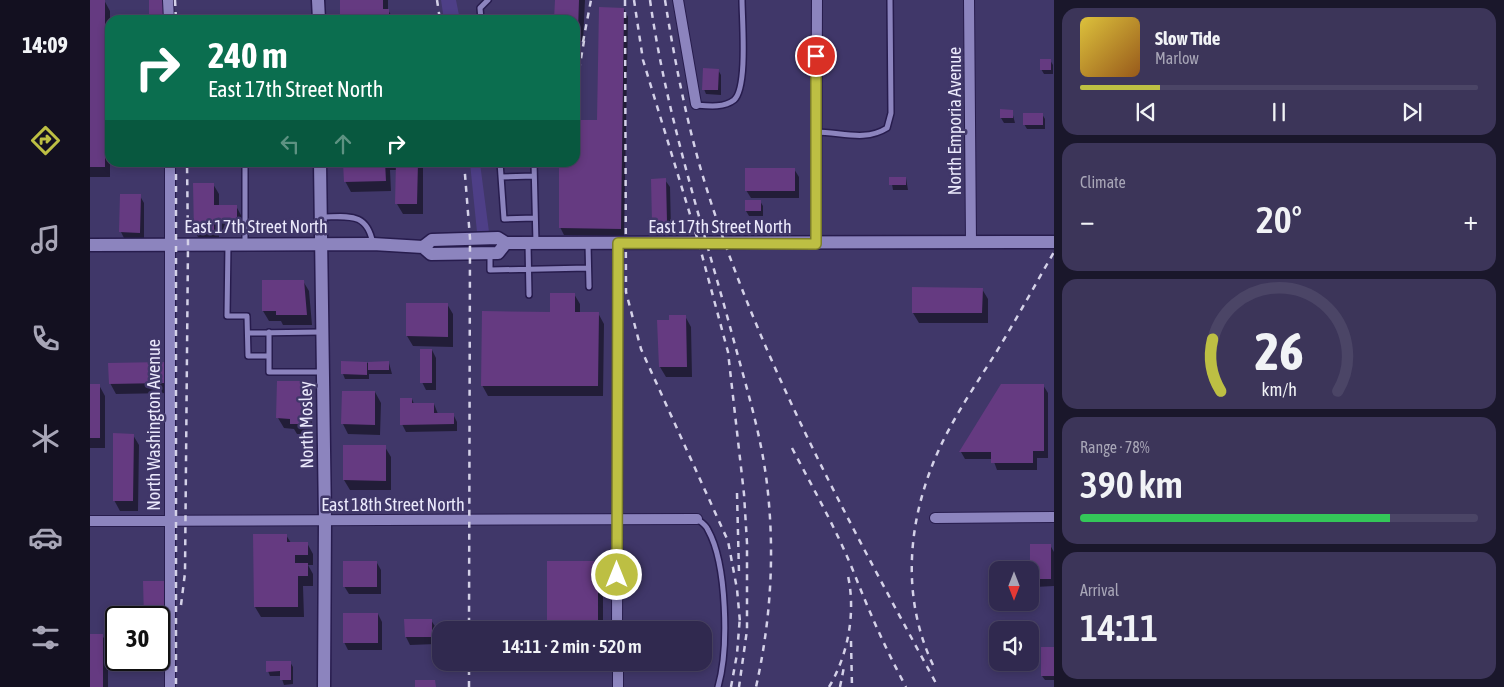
<!DOCTYPE html>
<html lang="en">
<head>
<meta charset="utf-8">
<style>
	body { margin:0; font-family:"Asap Condensed",sans-serif; background:#3c3559; color:#f1f3f6; height:100vh; display:flex; flex-direction:column; font-size:19px; white-space:nowrap }
	* { box-sizing:border-box; margin:0 }
	p { font-size:16px; color:#a8a6b7 }
	.icon { flex:none; width:28px; height:28px; fill:none; stroke:currentColor; stroke-width:2; stroke-linecap:round; stroke-linejoin:round }
	.map { position:relative; flex:1; overflow:hidden }
	.details { display:flex; flex-direction:column; gap:8px; padding:8px; background:#1a172b; width:450px }
	.details>* { flex:none }
	.hud { position:absolute; left:15px; top:15px; width:475px; height:152px; border-radius:15px; box-shadow:0 2px 8px #0003,0 0 0 1px #4b4566; background:#0b6e4f; color:#fff; overflow:hidden }
	.needle { width:32px; rotate:180deg }
	.fabs { position:absolute; left:899px; top:561px; display:grid; gap:10px }
	.fabs a { display:grid; place-items:center; width:50px; height:50px; border-radius:10px; background:#30294f; box-shadow:0 2px 8px #0003,0 0 0 1px #4b4566; font-size:25px }
	.speed { position:absolute; left:15px; top:606px; display:flex; gap:10px; font-size:25px; font-weight:700; text-align:center }
	.speed>* { display:grid; place-content:center; width:65px; height:65px; border-radius:50%; background:#30294f; box-shadow:0 2px 8px #0003,0 0 0 1px #4b4566; line-height:1 }
	.speed .limit { border:2px solid #111; border-radius:8px; background:#fff; color:#111 }
	.pin { position:absolute; display:grid; place-items:center; width:42px; height:42px; color:#fff; margin:-21px; border:2px solid #fff; border-radius:50%; box-shadow:0 1px 5px #0007 }
	.me { position:absolute; width:55px; margin:-28px; rotate:0deg; stroke-linejoin:round; filter:drop-shadow(0 0 4px #0008) }
	.turn { display:flex; align-items:center; gap:18px; height:105px; padding:0 20px; font-size:22px }
	.turn .icon { width:65px; height:65px; stroke-width:2.5 }
	.turn b { display:block; font-size:35px; line-height:42px }
	.lanes { display:flex; align-items:center; height:48px; padding:0 20px; background:#0003; justify-content:center; gap:25px; direction:ltr }
	.lanes .off { opacity:.35 }
	.big { font-size:38px; font-weight:600; line-height:1.1 }
	.details .card { flex:1; display:flex; flex-direction:column; justify-content:center; gap:8px; min-width:0; padding:0 18px; border-radius:15px; background:#3c3559 }
	.details .dial { align-items:center; gap:0 }
	.dial svg { height:130px; overflow:visible; fill:none; stroke:#4b4566; stroke-width:7; stroke-linecap:round; text-anchor:middle }
	.dial text { fill:#f1f3f6; stroke:none }
	.song { display:flex; align-items:center; gap:15px }
	.cover { width:60px; height:60px; border-radius:8px; background:linear-gradient(135deg,hsl(50 70% 55%),hsl(30 70% 35%)) }
	.played { height:5px; border-radius:2px; background:linear-gradient(90deg,#bdbf43 20%,#4b4566 20%) }
	.keys { display:flex; justify-content:space-around; direction:ltr }
	.heat { display:flex; justify-content:space-between; align-items:center; font-size:28px; direction:ltr }
	.charge { height:8px; border-radius:4px; background:linear-gradient(90deg,#34c759 78%,#4b4566 0) }
	.trip { position:absolute; left:342px; top:621px; width:280px; height:50px; border-radius:15px; background:#30294f; box-shadow:0 2px 8px #0003,0 0 0 1px #4b4566; font-weight:600; line-height:50px; text-align:center }
	main { display:flex; flex:1; min-height:0 }
	.menu { display:flex; flex-direction:column; width:90px; justify-content:space-around; align-items:center; background:#131020; color:#a8a6b7 }
	.menu .icon { width:35px; height:35px }
	.menu .on { color:#bdbf43 }
	.menu b { font-size:22px; color:#f1f3f6 }
	.map>svg:first-child { display:block }
	.green { fill:#4e3f87 }
	.shadow { fill:#0007 }
	.building { fill:#653a81 }
	.lines { fill:none; stroke-linecap:round; stroke-linejoin:round }
	.service-casing { stroke:#271c4d; stroke-width:8 }
	.minor-casing { stroke:#271c4d; stroke-width:12 }
	.tertiary-casing { stroke:#271c4d; stroke-width:15 }
	.service { stroke:#8c84be; stroke-width:5 }
	.minor { stroke:#8c84be; stroke-width:10 }
	.tertiary { stroke:#8c84be; stroke-width:12 }
	.rail { stroke:#d4d1e8; stroke-width:2.5; stroke-dasharray:6 6; stroke-linecap:butt }
	.route-casing { stroke:#7b7c2c; stroke-width:12 }
	.route { stroke:#bdbf43; stroke-width:9 }
	.labels { text-anchor:middle; dominant-baseline:central; stroke-width:5; stroke-linejoin:round; paint-order:stroke }
	.street-label { font-size:18px; fill:#eae8fb; stroke:#403769 }
</style>
</head>
<body>
<main>
<nav class="menu">
<b>14:09</b>
<svg class="icon on" aria-label="directions" viewBox="0 0 24 24"><path d="M12 3l9 9-9 9-9-9zM9 14v-3h6M13 9l2 2-2 2"/></svg>
<svg class="icon" aria-label="music" viewBox="0 0 24 24"><path d="M9 18V5l10-2v13"/><circle cx="6" cy="18" r="3"/><circle cx="16" cy="16" r="3"/></svg>
<svg class="icon" aria-label="phone" viewBox="0 0 24 24"><path d="M5 4h4l2 5-3 2q2 4 5 5l2-3 5 2v4C11 20 4 13 5 4z"/></svg>
<svg class="icon" aria-label="climate" viewBox="0 0 24 24"><path d="M12 3v18M4 7l16 10M4 17L20 7"/></svg>
<svg class="icon" aria-label="car" viewBox="0 0 24 24"><path d="M5 17H2v-5l4-1 3-4h7l3 4 3 1v5h-3M9 17h6M6 11h13"/><circle cx="7" cy="17" r="2"/><circle cx="17" cy="17" r="2"/></svg>
<svg class="icon" aria-label="filters" viewBox="0 0 24 24"><path d="M4 7h16M4 17h16"/><circle cx="9" cy="7" r="2"/><circle cx="15" cy="17" r="2"/></svg>
</nav>
<div class="map">
<svg width="964" height="687" viewBox="0 0 964 687">
	<rect width="100%" height="100%" fill="#403769"/>
	<path class="green" d="M351,0H366L370,20H354Z
		M380,163H390L399,232H387Z"/>
	<path class="shadow" d="M0,0H14L20,11V177H0Z
		M60,0L79,20H61Z
		M251,0H298V10L304,20H252Z
		M466,0H495L493,41L485,40V20H465Z
		M534,9L538,17L534,236L474,235L470,227L485,162V121H508Z
		M960,60L963,65V74H954L951,69Z
		M628,70L631,75V95L616,94L614,89Z
		M922,111L925,123H914L911,118Z
		M952,114L955,119V129H937L934,124Z
		M252,162H333V214H313L307,204V170H300L301,191L261,192L255,181V168Z
		M704,169L709,177V198H661L656,190Z
		M801,178H816L818,190H803Z
		M575,180L580,187L581,230H568L564,223Z
		M123,184L129,194V206H146L152,217V230H129V242H111L105,232Z
		M50,196L54,203V240H35L31,232Z
		M670,201L673,206V216H659L656,211V202Z
		M213,281L219,291L222,325H193L191,321H179L173,311Z
		M892,289L898,299V323H829L823,313Z
		M484,294L490,304V313H508L514,324L513,396H398L392,385L461,313Z
		M357,304L363,314V347L323,346L317,336Z
		M595,316L601,327L602,377H576L570,367L569,322L580,321Z
		M342,350L346,358V390H336L332,382Z
		M253,363H299L302,374H279V379H255L253,374Z
		M74,364L80,374V393L26,394L20,383Z
		M188,382L216,383L222,393V434H207L204,429L194,428L188,418Z
		M0,385H9L15,396V448H0Z
		M953,385L958,393V458H947V470H907L903,459H875L871,452Z
		M253,392H285L291,403L290,435L258,434L253,424Z
		M322,399L324,404H344L348,414H363L367,422V431L316,432L312,424Z
		M43,435L49,445L48,511H30L24,500Z
		M295,447L301,457V490H260L254,480Z
		M196,535L201,543H217L223,554V565H218L223,574V586H213L214,617H171L165,607Z
		M960,545L964,552V586L945,587L941,579Z
		M507,562L513,572V630H458Z
		M287,563L291,570V594H259L254,586Z
		M74,582L80,653H69V618Z
		M288,614L292,622V650H258L254,642Z
		M341,620L346,628V644L320,645L316,637V621Z
		M0,635H12L18,645V687H0Z
		M964,650V680H955L952,676Z
		M200,662L203,667V684L194,685L191,676H180L178,671Z"/>
	<path class="building" d="M0,0H15V167H0Z
		M59,0H76V19H59Z
		M250,0H293V9H299V20H250Z
		M465,0H489L488,31H485V20H464Z
		M509,7L534,8L531,229L469,228V162H485V120H507Z
		M950,59H961V70H950Z
		M613,68L629,69L628,90H612Z
		M910,109L923,110V118H910Z
		M933,113H953V125H933Z
		M253,162H295L296,181L254,182Z
		M306,162H328L327,204H305Z
		M655,168H705V191H655Z
		M799,177H816V185H799Z
		M576,178L577,222L562,223L561,179Z
		M103,183H124V205H147V220H124V232L104,233Z
		M30,194H51L50,233L29,232Z
		M655,200H671V211H655Z
		M172,280H214L217,315H186V311H172Z
		M822,287L893,288L892,313H822Z
		M460,293H485V312H509L508,386H391L392,311L460,312Z
		M316,303H358V337L316,336Z
		M579,315H596L597,367H569L567,320H579Z
		M330,349H342V383H330Z
		M251,361L277,362V375L251,374Z
		M299,361V370H278V362Z
		M74,362L75,383L19,384L18,363Z
		M187,381H217L216,424H200V419L186,418Z
		M0,384H10V438H0Z
		M911,384H954V451H943V463H901V452H869Z
		M252,391H285V425L251,424Z
		M310,398H322V403H344V413H364V424L310,425Z
		M23,433L44,434L43,501H23Z
		M253,445H296V481L253,480Z
		M163,534H197V542H218V555H205V563H218V576H208V607H164Z
		M940,544H961V579H940Z
		M253,561H287V587H253Z
		M457,561H508V630H457Z
		M53,581H75V643H69V618H54Z
		M253,613H288V643H253Z
		M314,619H342V637H315Z
		M0,634H13V687H0Z
		M951,647H964V676H951Z
		M176,661H201V680H190V671L176,672Z
		M325,680H345L346,687H325Z"/>
	<g class="lines">
		<g class="service-casing">
			<path id="service" d="M391,20L390,8L398,0
				M606,105C618,106 634,108 644,100C658,88 652,19 652,0
				M726,132C751,132 775,142 797,128L801,113L800,0
				M155,162V244
				M410,162L414,219L445,218
				M444,162L446,243
				M411,177L444,176
				M230,217C258,217 277,211 283,244
				M138,244L137,316H157L158,356H179V372H231
				M438,244L439,295
				M498,244L499,287
				M400,254V270L498,268
				M179,332V356
				M158,333L231,332
				M607,519C611,522 616,525 618,530C637,564 639,649 628,687"/>
		</g>
		<g class="minor-casing">
			<path id="minor" d="M78,0L79,20
				M588,0L606,104
				M879,0L881,242
				M726,244L727,0
				M845,518L964,517
				M0,521L607,519
				M527,630L528,243
				M528,662V687
				M80,687V162"/>
		</g>
		<g class="tertiary-casing">
			<path id="tertiary" d="M228,0L229,20
				M230,162L235,521L234,687
				M0,245L283,244L333,247L341,254L408,253L416,243
				M333,247L342,240L408,238L416,243L964,242"/>
		</g>
		<use href="#service" class="service"/>
		<use href="#minor" class="minor"/>
		<use href="#tertiary" class="tertiary"/>
		<path class="rail" d="M85,0L86,20
			M347,0L350,20
			M535,0L536,292L551,349L638,541L647,589L650,622
			M544,0L553,60L609,244L638,352L654,494L657,543V630L649,687
			M560,0C576,114 612,223 642,334C655,383 671,433 677,484C685,552 681,620 666,687
			M575,0C584,57 595,114 611,170C665,353 758,520 848,687
			M493,42L501,0
			M487,118L488,76L495,35
			M86,162V687
			M374,162L380,238L379,630
			M702,448C723,488 745,527 762,568C779,611 794,646 816,687
			M647,493L649,573
			M91,605L95,573L98,244L97,162
			M761,641L762,687
			M843,665C808,591 819,507 856,435C871,406 890,378 907,351C927,318 945,285 964,252
			M379,687V662
			M641,687L647,654L650,616
			M739,687C758,655 766,613 758,576
			M750,687L754,667"/>
	</g>
	<g class="lines">
		<g class="route-casing">
			<path id="route" d="M527,575L528,243L726,244V56"/>
		</g>
		<use href="#route" class="route"/>
	</g>
	<g class="labels">
		<g class="street-label">
			<text transform="translate(864 121) rotate(-90)">North Emporia Avenue</text>
			<text x="166" y="226">East 17th Street North</text>
			<text x="630" y="226">East 17th Street North</text>
			<text transform="translate(63 425) rotate(-90)">North Washington Avenue</text>
			<text transform="translate(216 425) rotate(-91)">North Mosley</text>
			<text x="303" y="504">East 18th Street North</text>
		</g>
	</g>
</svg>
<div class="fabs">
<a><svg class="needle" viewBox="-14 -14 28 28"><path d="M0-13l5 13h-10z" fill="#e53935"/><path d="M0 13l5-13h-10z" fill="#a8a6b7"/></svg></a>
<a><svg class="icon" aria-label="sound" viewBox="0 0 24 24"><path d="M4 9h4l5-4v14l-5-4H4zM17 9q2 3 0 6"/></svg></a>
</div>
<div class="speed"><div class="limit">30</div></div>
<div class="pin" style="left:726px;top:56px;background:#d93025"><svg class="icon" aria-label="arrive" viewBox="0 0 24 24"><path d="M6 21V4h12l-3 4 3 4H6"/></svg></div>
<svg class="me" style="left:527px;top:575px" viewBox="-20 -20 40 40"><circle r="17" fill="#bdbf43" stroke="#fff" stroke-width="3"/><path d="M0-11L8 9 0 5-8 9z" fill="#fff"/></svg>
<div class="trip">14:11 · 2 min · 520 m</div>
<div class="hud">
<div class="turn"><svg class="icon" aria-label="right" viewBox="0 0 24 24"><path d="M7 20v-9h11M14 6l5 5-5 5"/></svg><div><b>240 m</b>East 17th Street North</div></div>
<div class="lanes"><svg class="icon off" aria-label="left" viewBox="0 0 24 24"><path d="M17 20v-9H6M10 6l-5 5 5 5"/></svg><svg class="icon off" aria-label="ahead" viewBox="0 0 24 24"><path d="M12 20V5M6 11l6-6 6 6"/></svg><svg class="icon" aria-label="right" viewBox="0 0 24 24"><path d="M7 20v-9h11M14 6l5 5-5 5"/></svg></div>
</div>
</div>
<section class="details">
<div class="card">
<div class="song"><i class="cover"></i><div><b>Slow Tide</b><p>Marlow</p></div></div>
<div class="played"></div>
<div class="keys"><svg class="icon" aria-label="previous" viewBox="0 0 24 24"><path d="M18 5L8 12l10 7zM5 5v14"/></svg><svg class="icon" aria-label="pause" viewBox="0 0 24 24"><path d="M8 5v14M16 5v14"/></svg><svg class="icon" aria-label="next" viewBox="0 0 24 24"><path d="M6 5l10 7-10 7zM19 5v14"/></svg></div>
</div>
<div class="card"><p>Climate</p>
<div class="heat"><a>−</a><b class="big">20°</b><a>+</a></div>
</div>
<div class="card dial"><svg viewBox="0 0 100 80">
<path d="M14 69A42 42 0 1 1 86 69"/>
<path d="M14 69A42 42 0 0 1 9 37" stroke="#bdbf43"/>
<text x="50" y="56" font-size="32" font-weight="700">26</text>
<text x="50" y="72" font-size="11">km/h</text>
</svg></div>
<div class="card"><p>Range · 78%</p><b class="big">390 km</b><div class="charge"></div></div>
<div class="card"><p>Arrival</p><b class="big">14:11</b></div>
</section>
</main>
</body>
</html>
